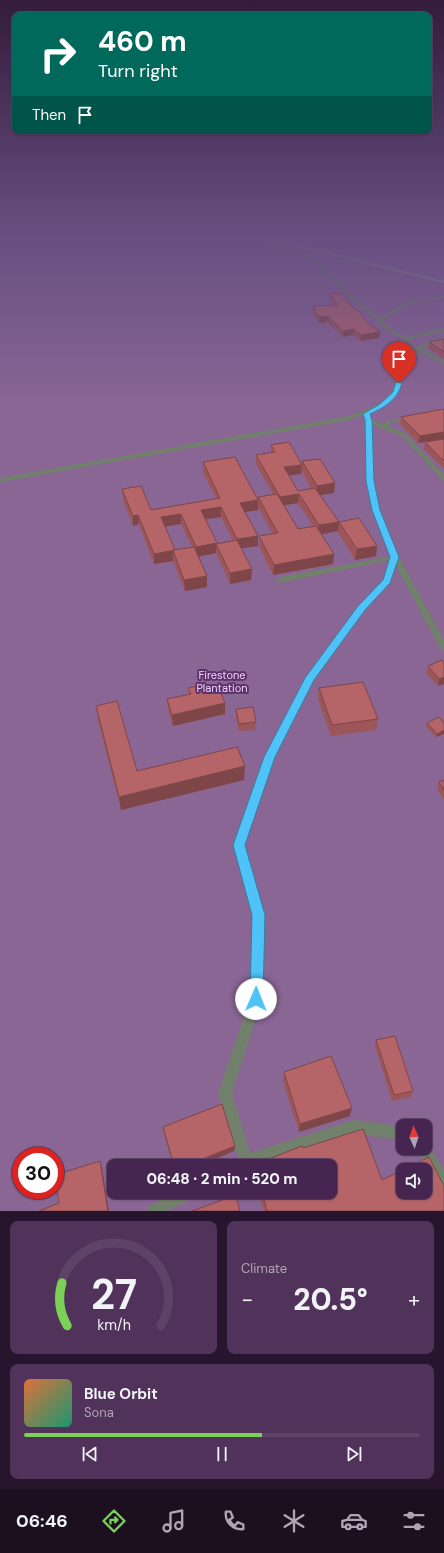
<!DOCTYPE html>
<html lang="en">
<head>
<meta charset="utf-8">
<style>
	body { margin:0; font-family:"DM Sans",sans-serif; background:#50325a; color:#f1f3f6; height:100vh; display:flex; flex-direction:column; font-size:15px; white-space:nowrap }
	* { box-sizing:border-box; margin:0 }
	p { font-size:13px; color:#b0a5b7 }
	.icon { flex:none; width:22px; height:22px; fill:none; stroke:currentColor; stroke-width:2; stroke-linecap:round; stroke-linejoin:round }
	.map { position:relative; height:1211px; overflow:hidden }
	.sheet { display:flex; flex-direction:column; gap:10px; padding:10px; background:#26152c; flex:1 }
	.sheet>* { flex:none }
	.hud { position:absolute; left:12px; top:12px; width:420px; height:122px; border-radius:8px; box-shadow:0 1px 3px #0004,0 0 0 1px #5e4367; background:#00695c; color:#fff; overflow:hidden }
	.needle { width:26px; rotate:357deg }
	.fabs { position:absolute; left:396px; top:1119px; display:grid; gap:8px }
	.fabs a { display:grid; place-items:center; width:36px; height:36px; border-radius:8px; background:#462650; box-shadow:0 1px 3px #0004,0 0 0 1px #5e4367; font-size:20px }
	.speed { position:absolute; left:12px; top:1147px; display:flex; gap:8px; font-size:20px; font-weight:700; text-align:center }
	.speed>* { display:grid; place-content:center; width:52px; height:52px; border-radius:50%; background:#462650; box-shadow:0 1px 3px #0004,0 0 0 1px #5e4367; line-height:1 }
	.speed .limit { border:6px solid #d22; background:#fff; color:#111 }
	.pin { position:absolute; display:grid; place-items:center; width:34px; height:34px; color:#fff; margin:-41px -17px; border-radius:50% 50% 50% 0; rotate:-45deg; box-shadow:0 0 4px #0007 }
	.pin .icon { rotate:45deg }
	.me { position:absolute; width:44px; margin:-22px; rotate:1deg; stroke-linejoin:round; filter:drop-shadow(0 0 3px #0008) }
	.turn { display:flex; align-items:center; gap:14px; height:84px; padding:0 20px; font-size:18px }
	.turn .icon { width:52px; height:52px; stroke-width:2.5 }
	.turn b { display:block; font-size:28px; line-height:34px }
	.then { display:flex; align-items:center; height:38px; padding:0 20px; background:#0003; gap:8px; font-size:15px }
	.big { font-size:30px; font-weight:800; line-height:1.1 }
	.sheet .widget { flex:1; display:flex; flex-direction:column; justify-content:center; gap:6px; min-width:0; padding:0 14px; border-radius:8px; background:#50325a }
	.sheet .dial { align-items:center; gap:0 }
	.dial svg { height:104px; overflow:visible; fill:none; stroke:#5e4367; stroke-width:7; stroke-linecap:round; text-anchor:middle }
	.dial text { fill:#f1f3f6; stroke:none }
	.song { display:flex; align-items:center; gap:12px }
	.cover { width:48px; height:48px; border-radius:6px; background:linear-gradient(135deg,hsl(20 70% 55%),hsl(160 70% 35%)) }
	.played { height:4px; border-radius:2px; background:linear-gradient(90deg,#7ad156 60%,#5e4367 60%) }
	.keys { display:flex; justify-content:space-around; direction:ltr }
	.heat { display:flex; justify-content:space-between; align-items:center; font-size:22px; direction:ltr }
	.sheet .tiles { flex:1; display:grid; gap:10px; grid-template-columns:1fr 1fr }
	.widget:last-child { grid-column:span 2 }
	.trip { position:absolute; left:107px; top:1159px; width:230px; height:40px; border-radius:8px; background:#462650; box-shadow:0 1px 3px #0004,0 0 0 1px #5e4367; font-weight:800; line-height:40px; text-align:center }
	.dock { display:flex; height:64px; justify-content:space-around; align-items:center; background:#1c0f20; color:#b0a5b7 }
	.dock .icon { width:28px; height:28px }
	.dock .current { color:#7ad156 }
	.dock b { font-size:18px; color:#f1f3f6 }
	.map>svg:first-child { display:block }
	.forest { fill:#896694; fill-rule:evenodd }
	.lines { fill:none; stroke-linecap:round; stroke-linejoin:round }
	.path-far3 { stroke:#8b6697; stroke-width:1; stroke-dasharray:2 1; stroke-linecap:butt }
	.path-far2 { stroke:#8b6697; stroke-width:1.5; stroke-dasharray:2.5 1.5; stroke-linecap:butt }
	.path-far1 { stroke:#8b6697; stroke-width:2; stroke-dasharray:3 2; stroke-linecap:butt }
	.path { stroke:#8b6697; stroke-width:2.5; stroke-dasharray:3.5 2.5; stroke-linecap:butt }
	.service { stroke:#72816c; stroke-width:2.5 }
	.minor { fill:#72816c; fill-rule:evenodd }
	.tertiary { fill:#72816c; fill-rule:evenodd }
	.secondary { fill:#89a180; fill-rule:evenodd }
	.wall { fill:#9c5659; fill-rule:evenodd }
	.shaded-wall { fill:#7f4649 }
	.building { fill:#b56468; stroke:#7f4649; fill-rule:evenodd }
	.route { fill:#4fc3f7; stroke:#337fa1 }
	.labels { text-anchor:middle; dominant-baseline:central; stroke-width:4; stroke-linejoin:round; paint-order:stroke }
	.park-label { font-size:11px; fill:#f1d1fc; stroke:#5d326b }
</style>
</head>
<body>
<div class="map">
<svg width="444" height="1211" viewBox="0 0 444 1211">
	<rect width="100%" height="100%" fill="#5d326b"/>
	<path class="forest" d="M0,237H444V1211H0ZM403,1126H425V1148H403ZM21,1156H55V1190H21ZM114,1166H330V1192H114ZM403,1170H425V1192H403Z"/>
	<g class="lines">
		<path class="path-far3" d="M205,237L209,246L231,273L303,350
			M392,237L411,253L420,268
			M315,243L318,237"/>
		<path class="path-far2" d="M302,349L308,356L309,363L320,375C317,391 323,402 335,413"/>
		<path class="path-far1" d="M195,597L229,623L257,653L263,678
			M0,624L124,603L199,595L271,582
			M295,678L307,622L320,580"/>
		<path class="path" d="M263,677L266,688L271,733
			M292,690L295,677
			M296,727L358,750L414,735"/>
		<path class="service" d="M73,242L77,237"/>
		<path class="minor" d="M232,237H240L311,255L316,250H320V252L314,257L346,289L380,318L406,302L444,296V298L409,304L383,321L395,331L410,338L405,339L391,333L342,291L310,258Z
			M444,337V341L432,343L424,349L444,361V365L420,352L402,369L397,368L416,349L399,343V341H403L419,347L428,341Z
			M367,414L369,415L371,419L383,424L387,421L412,417V419L391,423L388,426L406,434L444,475V481L442,480L402,436L371,424L373,481L380,510L399,557L444,640V651L441,650L440,648L396,566L390,583L365,610L314,680L275,757L244,845L264,915L262,999L232,1093L250,1153L354,1120L398,1126L403,1128V1144L395,1139L354,1134L252,1166H230L232,1161L238,1158L218,1093L250,999L252,915L234,845L265,757L306,678L359,606L383,580L390,560L280,583L276,580L280,577L391,556L372,510L367,481L364,416Z
			M425,1142L427,1143L444,1170V1190L439,1188L415,1148H425Z
			M175,1192H196L194,1197L168,1211H147L149,1206Z"/>
		<path class="tertiary" d="M444,328V332C428,336 410,335 399,349C400,355 402,361 403,367C404,404 373,413 344,421L0,482V478L344,417C371,410 398,401 397,367C397,361 395,355 393,349C406,332 425,333 444,328Z"/>
		<path class="secondary" d="M258,237H267L444,281V283Z"/>
	</g>
	<path class="wall" d="M330,294L355,310L368,323L380,332L379,338L360,341L353,335L343,337L327,322L319,323L312,312L313,306L333,305L329,299Z
		M444,339V359L428,348L429,342Z
		M444,409V469L424,449L425,442L418,443L400,424L401,417Z
		M271,445L301,474L289,476L298,491L311,488L302,471V461L334,493L320,495L339,522L338,531L322,534L334,554L333,564L273,575L259,546V536L273,534L258,507V510L245,512L258,536V546L241,548L252,569L251,580L230,584L216,553L198,557L207,587L185,591L173,561L154,564L139,524L133,526L123,499L122,489L151,510L216,499L203,472V462L258,500V497L273,494L256,464V455L271,453ZM298,503L313,526L298,529L284,505ZM221,517L233,541L217,544L205,519ZM181,524L192,547L175,550L165,527Z
		M339,522L376,556L355,560L338,532Z
		M444,663L438,686L426,673L428,666Z
		M188,688L200,692L225,714L173,726L168,710L167,699L189,695Z
		M319,688L378,719L376,730L331,736L318,699Z
		M96,706L137,771L244,780L121,810L98,720Z
		M236,709L256,722L255,730L239,731L236,717Z
		M427,723H444V734L436,737L426,726Z
		M444,780V800L437,789L439,782Z
		M376,1040L413,1091L411,1097L392,1101L375,1046Z
		M284,1072L350,1116L299,1132L283,1081Z
		M163,1127L235,1146L234,1151L199,1166H173L164,1133Z
		M303,1148L382,1180L444,1211H264L258,1192H330V1166H253V1165Z"/>
	<path class="shaded-wall" d="M328,316L327,322L319,323V317Z
		M354,329L353,335L343,337V331Z
		M380,332L379,338L360,341L361,335Z
		M444,432V439L418,443L420,436Z
		M302,465L301,474L283,476L284,467Z
		M335,483L334,493L316,496L317,486Z
		M299,494L298,503L280,506V497Z
		M258,500V510L240,513V503Z
		M221,507V517L201,520V510Z
		M181,514V524L162,527L161,517Z
		M138,515L139,524L133,526V516Z
		M339,522L338,531L318,535L319,525Z
		M258,536V546L237,549V539Z
		M217,543L216,553L196,557V547Z
		M377,546L376,556L355,560L357,549Z
		M173,551V561L154,564V554Z
		M334,554L333,564L273,575L274,565Z
		M252,569L251,580L230,584V573Z
		M207,576V587L185,591L184,580Z
		M444,677V684L438,686L439,679Z
		M225,703V714L173,726L172,715Z
		M444,730V734L436,737L437,734Z
		M245,766L244,780L121,810L119,797Z
		M352,1108L350,1116L299,1132L300,1124Z
		M235,1146L234,1151L199,1166H185Z
		M100,1161L102,1168L109,1211H108Z"/>
	<path class="building" d="M341,293L355,310H358L368,323L380,332L361,335L354,329L343,331L328,316L319,317L313,306L338,305L330,294Z
		M444,339V352L429,342Z
		M444,409V432L420,436L401,417Z
		M444,439V461L425,442Z
		M289,442L302,465L284,467L298,491L315,488L339,522L319,525L299,494L280,497L256,455L275,452L271,445Z
		M235,457L258,500L240,503L258,536L237,539L221,507L201,510L217,543L196,547L181,514L161,517L175,550L154,554L138,515L133,516L122,489L141,486L151,510L220,498L203,462Z
		M320,459L335,483L317,486L302,461Z
		M277,494L298,529L316,526L334,554L274,565L259,536L278,533L258,497Z
		M359,518L377,546L357,549L339,522Z
		M237,540L252,569L230,573L216,544Z
		M194,547L207,576L184,580L173,550Z
		M442,660L444,663V677L439,679L428,666Z
		M363,682L378,719L332,725L319,688Z
		M198,686L200,692L219,688L225,703L172,715L167,699L191,694L188,688Z
		M117,701L137,771L237,747L245,766L119,797L96,706Z
		M253,707L256,722L239,724L236,709Z
		M439,717L444,723V730L437,734L427,723Z
		M444,780V790L439,782Z
		M395,1036L413,1091L394,1095L376,1040Z
		M331,1056L352,1108L300,1124L284,1072Z
		M222,1104L235,1146L185,1166H174L163,1127Z
		M363,1129L382,1180L429,1157L444,1186V1211H267L262,1192H330V1166H254L253,1165L302,1146L303,1148ZM403,1170H425V1192H403Z
		M100,1161L108,1211H39L59,1203L55,1175Z
		M236,1195L240,1211H192Z"/>
	<linearGradient id="sky" x2="0" y2="1"><stop stop-color="#331c3b"/><stop offset="0.58" stop-color="#674f82"/><stop offset="1" stop-color="#674f82" stop-opacity="0"/></linearGradient>
	<rect width="444" height="407" fill="url(#sky)"/>
	<path class="route" d="M396,382L402,383C397,401 385,407 370,414L372,420L374,481L380,510L399,557L390,583L365,610L314,680L275,757L245,845L265,915L263,999L261,1004L256,1006L252,1004L250,999L252,915L233,845L264,757L305,678L358,606L383,580L390,557L372,510L366,481L365,420L363,414L380,404L393,392Z"/>
	<g class="labels">
		<g class="park-label">
			<text x="222" y="675">Firestone<tspan x="222" dy="13">Plantation</tspan></text>
		</g>
	</g>
</svg>
<div class="fabs">
<a><svg class="needle" viewBox="-14 -14 28 28"><path d="M0-13l5 13h-10z" fill="#e53935"/><path d="M0 13l5-13h-10z" fill="#b0a5b7"/></svg></a>
<a><svg class="icon" aria-label="sound" viewBox="0 0 24 24"><path d="M4 9h4l5-4v14l-5-4H4zM17 9q2 3 0 6"/></svg></a>
</div>
<div class="speed"><div class="limit">30</div></div>
<div class="pin" style="left:399px;top:383px;background:#d93025"><svg class="icon" aria-label="arrive" viewBox="0 0 24 24"><path d="M6 21V4h12l-3 4 3 4H6"/></svg></div>
<svg class="me" style="left:256px;top:999px" viewBox="-20 -20 40 40"><circle r="19" fill="#fff"/><path d="M0-13L10 11 0 6-10 11z" fill="#4fc3f7"/></svg>
<div class="trip">06:48 · 2 min · 520 m</div>
<div class="hud">
<div class="turn"><svg class="icon" aria-label="right" viewBox="0 0 24 24"><path d="M7 20v-9h11M14 6l5 5-5 5"/></svg><div><b>460 m</b>Turn right</div></div>
<div class="then">Then<svg class="icon" aria-label="arrive" viewBox="0 0 24 24"><path d="M6 21V4h12l-3 4 3 4H6"/></svg></div>
</div>
</div>
<section class="sheet">
<div class="tiles">
<div class="widget dial"><svg viewBox="0 0 100 80">
<path d="M14 69A42 42 0 1 1 86 69"/>
<path d="M14 69A42 42 0 0 1 10 36" stroke="#7ad156"/>
<text x="50" y="56" font-size="32" font-weight="700">27</text>
<text x="50" y="72" font-size="11">km/h</text>
</svg></div>
<div class="widget"><p>Climate</p>
<div class="heat"><a>−</a><b class="big">20.5°</b><a>+</a></div>
</div>
<div class="widget">
<div class="song"><i class="cover"></i><div><b>Blue Orbit</b><p>Sona</p></div></div>
<div class="played"></div>
<div class="keys"><svg class="icon" aria-label="previous" viewBox="0 0 24 24"><path d="M18 5L8 12l10 7zM5 5v14"/></svg><svg class="icon" aria-label="pause" viewBox="0 0 24 24"><path d="M8 5v14M16 5v14"/></svg><svg class="icon" aria-label="next" viewBox="0 0 24 24"><path d="M6 5l10 7-10 7zM19 5v14"/></svg></div>
</div>
</div>
</section>
<nav class="dock">
<b>06:46</b>
<svg class="icon current" aria-label="directions" viewBox="0 0 24 24"><path d="M12 3l9 9-9 9-9-9zM9 14v-3h6M13 9l2 2-2 2"/></svg>
<svg class="icon" aria-label="music" viewBox="0 0 24 24"><path d="M9 18V5l10-2v13"/><circle cx="6" cy="18" r="3"/><circle cx="16" cy="16" r="3"/></svg>
<svg class="icon" aria-label="phone" viewBox="0 0 24 24"><path d="M5 4h4l2 5-3 2q2 4 5 5l2-3 5 2v4C11 20 4 13 5 4z"/></svg>
<svg class="icon" aria-label="climate" viewBox="0 0 24 24"><path d="M12 3v18M4 7l16 10M4 17L20 7"/></svg>
<svg class="icon" aria-label="car" viewBox="0 0 24 24"><path d="M5 17H2v-5l4-1 3-4h7l3 4 3 1v5h-3M9 17h6M6 11h13"/><circle cx="7" cy="17" r="2"/><circle cx="17" cy="17" r="2"/></svg>
<svg class="icon" aria-label="filters" viewBox="0 0 24 24"><path d="M4 7h16M4 17h16"/><circle cx="9" cy="7" r="2"/><circle cx="15" cy="17" r="2"/></svg>
</nav>
</body>
</html>
